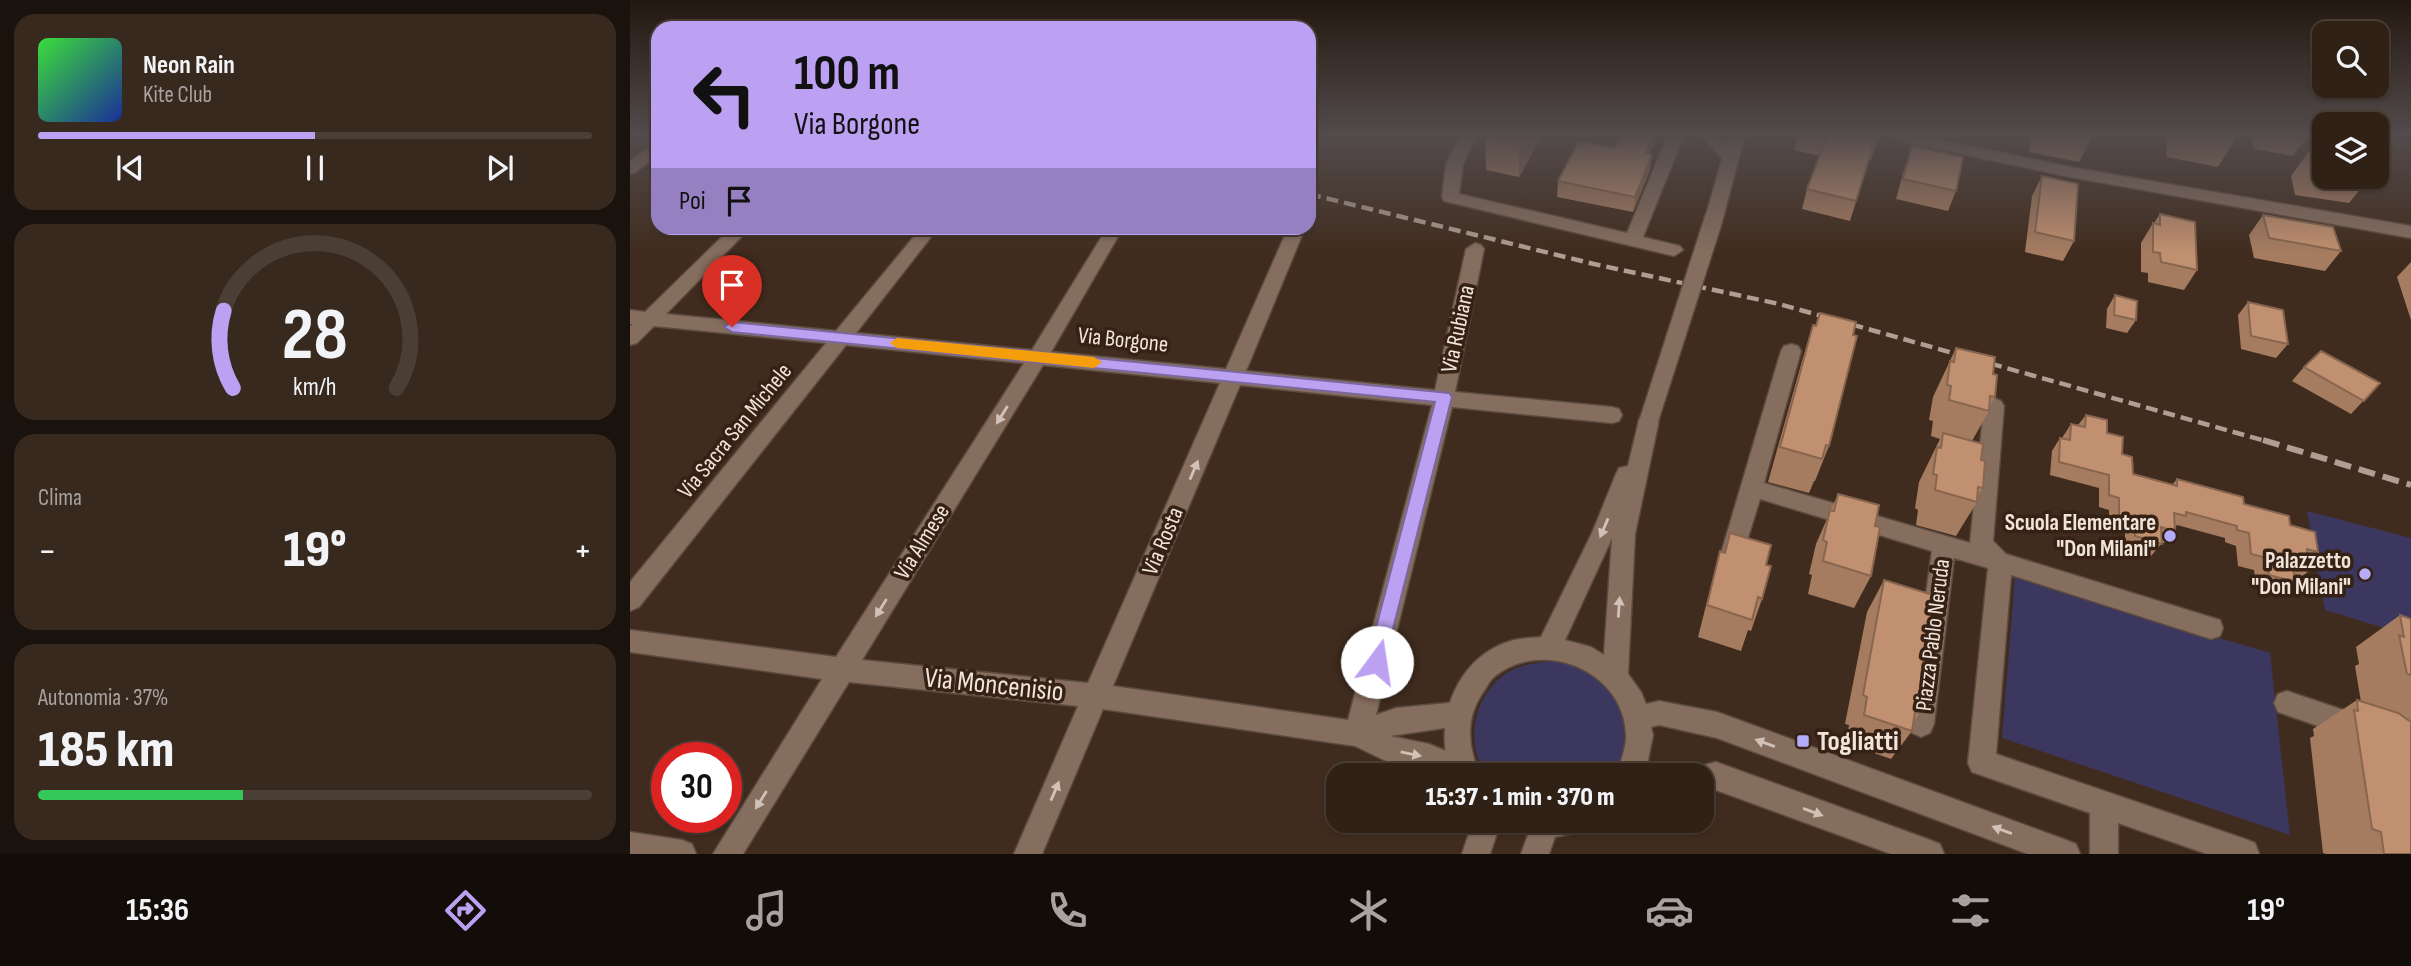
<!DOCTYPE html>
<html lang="it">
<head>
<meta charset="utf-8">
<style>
	body { margin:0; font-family:"Sofia Sans Condensed",sans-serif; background:#38291f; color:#f1f3f6; height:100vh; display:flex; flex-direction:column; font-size:26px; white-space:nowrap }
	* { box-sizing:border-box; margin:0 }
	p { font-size:23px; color:#a8a3a1 }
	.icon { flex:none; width:38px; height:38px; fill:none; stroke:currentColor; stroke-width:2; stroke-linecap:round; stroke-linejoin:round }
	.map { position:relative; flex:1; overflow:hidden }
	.drawer { display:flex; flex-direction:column; gap:14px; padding:14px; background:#1a120c; width:630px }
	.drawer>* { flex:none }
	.banner { position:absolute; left:21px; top:21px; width:665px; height:214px; border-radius:21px; box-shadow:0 2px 5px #0004,0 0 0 2px #4b3e35; background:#bca0f2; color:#111; overflow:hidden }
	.controls { position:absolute; left:1682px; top:21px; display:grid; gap:14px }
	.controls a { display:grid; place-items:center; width:77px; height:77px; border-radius:14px; background:#302116; box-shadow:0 2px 5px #0004,0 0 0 2px #4b3e35; font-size:35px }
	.speed { position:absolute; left:21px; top:742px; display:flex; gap:14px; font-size:35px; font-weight:700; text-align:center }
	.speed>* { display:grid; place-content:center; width:91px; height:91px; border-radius:50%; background:#302116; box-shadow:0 2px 5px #0004,0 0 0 2px #4b3e35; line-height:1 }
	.speed .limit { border:10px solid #d22; background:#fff; color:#111 }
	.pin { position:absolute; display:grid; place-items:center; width:60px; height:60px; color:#fff; margin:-72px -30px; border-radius:50% 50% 50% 0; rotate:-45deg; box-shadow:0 0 7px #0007 }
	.pin .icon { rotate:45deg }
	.me { position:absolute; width:77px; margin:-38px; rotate:14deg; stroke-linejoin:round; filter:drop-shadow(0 0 5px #0008) }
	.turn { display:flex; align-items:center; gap:24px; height:147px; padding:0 28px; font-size:32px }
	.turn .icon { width:91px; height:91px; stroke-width:2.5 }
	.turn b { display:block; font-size:49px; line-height:60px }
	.then { display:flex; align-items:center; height:66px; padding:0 28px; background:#0003; gap:14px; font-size:26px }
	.big { font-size:52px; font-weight:800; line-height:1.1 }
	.drawer .card { flex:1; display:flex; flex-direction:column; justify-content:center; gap:10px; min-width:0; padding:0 24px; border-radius:21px; background:#38291f }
	.drawer .dial { align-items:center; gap:0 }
	.dial svg { height:182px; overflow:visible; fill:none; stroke:#4b3e35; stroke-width:7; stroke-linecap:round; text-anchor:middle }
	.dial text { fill:#f1f3f6; stroke:none }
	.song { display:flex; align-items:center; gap:21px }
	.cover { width:84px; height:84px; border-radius:10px; background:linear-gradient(135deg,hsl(120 70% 55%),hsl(230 70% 35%)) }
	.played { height:7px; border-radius:4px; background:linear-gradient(90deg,#bca0f2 50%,#4b3e35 50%) }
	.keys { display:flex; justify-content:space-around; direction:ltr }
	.heat { display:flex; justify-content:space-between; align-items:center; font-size:38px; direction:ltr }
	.charge { height:10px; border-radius:5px; background:linear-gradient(90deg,#34c759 37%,#4b3e35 0) }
	.trip { position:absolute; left:696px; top:763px; width:388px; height:70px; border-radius:21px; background:#302116; box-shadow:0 2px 5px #0004,0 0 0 2px #4b3e35; font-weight:800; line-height:70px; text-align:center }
	.menu { display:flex; height:112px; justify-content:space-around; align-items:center; background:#130d09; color:#a8a3a1 }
	.menu .icon { width:49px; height:49px }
	.menu .selected { color:#bca0f2 }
	.menu b { font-size:32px; color:#f1f3f6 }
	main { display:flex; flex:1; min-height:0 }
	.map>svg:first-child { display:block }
	.green { fill:#3c375e }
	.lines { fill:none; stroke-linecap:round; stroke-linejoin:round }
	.street-casing { stroke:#5b4a3e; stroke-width:3 }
	.secondary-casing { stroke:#5b4a3e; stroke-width:3 }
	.street { fill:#866e5f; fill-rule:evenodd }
	.secondary { fill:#866e5f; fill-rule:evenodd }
	.rail-far1 { stroke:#ae9e93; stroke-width:4.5; stroke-dasharray:12 6; stroke-linecap:butt }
	.rail { stroke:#ae9e93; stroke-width:6; stroke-dasharray:17 8; stroke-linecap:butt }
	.secondary-bridge-casing { stroke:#5b4a3e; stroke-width:21; stroke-linecap:butt }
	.secondary-bridge { stroke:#866e5f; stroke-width:18 }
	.wall { fill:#a67c60 }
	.shaded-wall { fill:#87654e }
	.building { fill:#c19070; stroke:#87654e; stroke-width:2 }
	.oneway { fill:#d1c1b6 }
	.route { fill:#bca0f2; stroke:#7a689d; stroke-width:2 }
	.slow { fill:#f59e0b }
	.poi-dot { fill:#b4acf9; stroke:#362215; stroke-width:2.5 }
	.labels { text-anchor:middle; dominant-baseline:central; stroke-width:7; stroke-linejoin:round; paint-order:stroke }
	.street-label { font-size:23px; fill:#f1e4db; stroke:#362215 }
	.poi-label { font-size:23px; font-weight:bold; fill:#f1e4db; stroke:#362215; text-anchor:end }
	.near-street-label { font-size:28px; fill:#f1e4db; stroke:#362215 }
	.near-poi-label { font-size:28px; font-weight:bold; fill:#f1e4db; stroke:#362215; text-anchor:start }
</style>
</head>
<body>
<main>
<section class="drawer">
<div class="card">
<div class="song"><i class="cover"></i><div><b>Neon Rain</b><p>Kite Club</p></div></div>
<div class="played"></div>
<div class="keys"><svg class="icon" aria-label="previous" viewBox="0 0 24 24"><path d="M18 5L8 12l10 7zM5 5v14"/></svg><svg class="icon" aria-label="pause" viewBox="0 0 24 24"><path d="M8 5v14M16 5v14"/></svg><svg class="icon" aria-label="next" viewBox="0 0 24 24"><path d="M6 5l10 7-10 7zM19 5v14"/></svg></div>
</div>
<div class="card dial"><svg viewBox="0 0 100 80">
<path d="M14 69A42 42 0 1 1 86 69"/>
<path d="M14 69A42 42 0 0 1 10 35" stroke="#bca0f2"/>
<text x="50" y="56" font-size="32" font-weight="700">28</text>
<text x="50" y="72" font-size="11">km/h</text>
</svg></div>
<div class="card"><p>Clima</p>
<div class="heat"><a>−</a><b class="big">19°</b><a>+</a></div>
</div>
<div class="card"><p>Autonomia · 37%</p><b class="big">185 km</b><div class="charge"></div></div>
</section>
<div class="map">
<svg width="1781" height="854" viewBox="0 0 1781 854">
	<rect width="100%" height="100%" fill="#402c1e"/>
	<path class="green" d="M1677,511L1781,538V636L1695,610Z
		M1385,577L1640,653L1660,835L1372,738Z
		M927,661C987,677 1011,716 986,775H858C831,742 846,687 884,669C898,663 912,662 927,661Z"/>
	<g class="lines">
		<g class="street-casing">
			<path id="street" d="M831,135H847L833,164L829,194L997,233L1038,135H1054L1013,237L1050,246L1053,250L1044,256L814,201L812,197L816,164Z
				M1071,135H1088L1109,158L1107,161H1095Z
				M1258,135H1288L1440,167L1781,226V238L1440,177L1266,140Z
				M28,141V154L6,172L0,174V161Z
				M101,228H120L36,314L206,331L291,228H308L226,333L402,350L477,228H493L421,352L596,369L658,228H675L616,371L805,390L836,249L845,243L851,245L854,249L825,392L982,407L989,409L992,415L989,421L982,423L822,407L746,715L766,708L828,702L837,705L841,714L837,723L828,726L760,736L799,744L845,763L848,775H809L797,770L756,761L725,746L473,709L412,854H384L448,706L219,682L113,854H83L192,679L0,652V630L206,657L394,363L216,345L9,607L0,611V582L196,343L24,326L7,343L0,345V326L3,324H0V310L15,312ZM413,365L590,383L458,683L232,660ZM610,385L802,405L718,720L483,686Z
				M1161,344L1168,346L1171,351L1134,483L1340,543L1354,406L1357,401L1364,398L1371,401L1374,406L1363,541L1376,554L1590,620L1593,628L1590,636L1581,639L1381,575L1366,754L1615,839L1625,843L1629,854H1577L1488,823V854H1460V813L1342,772L1338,763L1358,568L1324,558L1304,724L1300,733L1291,737L1282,733L1278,724L1302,551L1130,499L1112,557L1104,560L1096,557L1092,550L1151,351L1154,346Z
				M1657,691L1737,718L1741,727L1737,736L1728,740L1648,712L1644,703L1648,694Z
				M0,832L52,840L62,844L66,854H0Z"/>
		</g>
		<g class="secondary-casing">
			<path id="secondary" d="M1099,135H1115L1093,218L1084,223L1075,218Z
				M1019,412L1026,414L1029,420L1005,534L998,674L1011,692L1016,704L1029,701L1087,712L1436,840L1446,844L1450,854H1398L1087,738L1029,725L1021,727L1023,735L1015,775H987C990,762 997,747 996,734C994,671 912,637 864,677C859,681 856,689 852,694C835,720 838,747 850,775H822C801,723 826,655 884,640C893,638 903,638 911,637L962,533L986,474L989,468L998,466L1009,420L1012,414ZM982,538L974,655L961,647L935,640Z
				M1086,762L1300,840L1310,844L1314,854H1261L1086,790L1073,791V775H1060L1063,768Z
				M843,821H871L860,854H832Z
				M883,821H958L954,831L925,837L919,854H891L898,835L887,831Z"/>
		</g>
		<use href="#street" class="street"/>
		<use href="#secondary" class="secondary"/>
		<path class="rail-far1" d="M679,194L964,264L1149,304L1639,442"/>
		<path class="rail" d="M1633,440L1781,485"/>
		<g class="secondary-bridge-casing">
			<path id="secondary-bridge" d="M1019,420L1084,218"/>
		</g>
		<use href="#secondary-bridge" class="secondary-bridge"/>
	</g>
	<path class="wall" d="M855,135H912L889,177L856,170Z
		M1168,135H1249L1241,160H1239L1220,221L1172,209L1177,189L1190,156L1164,150Z
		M1401,135H1463L1449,162L1399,152Z
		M1535,135H1608L1588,167L1537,157Z
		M1621,135H1678L1663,156L1624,149Z
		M1687,140L1694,141V177H1740L1719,203L1665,195L1661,176Z
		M1282,146L1326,191L1318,211L1266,199L1275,166Z
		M1020,154V170L1003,212L927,197L928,181Z
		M1412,176L1444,241L1433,261L1395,252L1402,196Z
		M1530,214L1567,270L1554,290L1518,282V273L1511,272V243L1523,223H1524Z
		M1633,215L1711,251L1695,271L1624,258L1619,235Z
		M1781,262V320L1767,277Z
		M1485,295L1506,320L1497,333L1476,328L1477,309Z
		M1618,302L1658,344L1646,358L1611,349L1608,315Z
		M1183,325L1199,446L1185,481H1184L1179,493L1138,482L1172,361Z
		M1326,348L1363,374L1365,397L1359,407V411L1342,441L1351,460L1353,488L1347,497V502L1326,536L1286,525L1288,510L1285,508L1289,482L1310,439L1301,436L1303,421L1299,420L1303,397Z
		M1674,367L1750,383L1721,414L1662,381Z
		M1456,415L1477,433L1492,454L1503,474L1542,485L1547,479L1614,504L1660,525L1688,552L1679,561L1680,570L1651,594L1626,587L1624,570L1608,566L1606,546L1595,542V538L1547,525L1545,528V531L1534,543H1532L1521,556L1495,549V532L1479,528V510L1469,507V488L1420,475L1422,451L1430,438H1432L1441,424L1448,425Z
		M1208,494L1245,526L1241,576L1224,608L1178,594L1182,575L1179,574L1186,544Z
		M1090,551L1136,565L1132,599L1121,631L1118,630L1111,651L1068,637Z
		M1254,580L1301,614V647L1294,658L1291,677L1290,713L1284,721L1282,731L1261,759L1216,743L1219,725L1215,724L1237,612Z
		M1770,615L1781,619V854H1696L1693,853L1680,738L1684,736L1683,729L1727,700L1731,702L1725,666L1729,664L1726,647Z"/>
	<path class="shaded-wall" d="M892,135H912L889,177V141Z
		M1023,135H1028L1014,169L1016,153Z
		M1022,155L1020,170L1003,212L1005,197Z"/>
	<path class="building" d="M859,135H892L889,141Z
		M991,135H1023L1016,153L1022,155L1005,197L928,181L949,141L985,148Z
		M1191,135H1249L1248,141L1245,140L1226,201L1177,189L1197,136Z
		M1687,140L1694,141V159H1692Z
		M1282,146L1333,157L1326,191L1273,179Z
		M1412,176L1448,184L1444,241L1405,232Z
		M1530,214L1565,222L1567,270L1531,262L1530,253L1523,252V223L1530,225Z
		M1633,215L1703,227L1711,251L1639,238Z
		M1485,295L1507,301L1506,320L1484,315Z
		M1618,302L1653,310L1658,344L1621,336Z
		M1190,313L1226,322L1223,335L1227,336L1199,446L1196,445L1192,459L1150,447L1183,325L1186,326Z
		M1326,348L1365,357L1363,374L1367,375L1365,397L1360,396L1359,411L1319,400L1321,386L1317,385L1320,361L1324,362Z
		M1691,351L1750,383L1734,401L1674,367Z
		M1456,415L1477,420V433L1493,437L1492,454L1502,457L1503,474L1547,486V479L1613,497L1614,504L1659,516L1660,525L1685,532L1688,552L1677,549L1680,570L1663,565L1665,582L1639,575L1637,558L1621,554L1619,533L1607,530V526L1556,512V516L1544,513L1545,531L1531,527L1532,544L1505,536V520L1489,515V498L1479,495V475L1429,462L1430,438L1440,440L1441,424L1455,427Z
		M1313,433L1353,444L1351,460L1355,461L1353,488L1348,487L1347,502L1305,490L1307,475L1303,474L1307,447L1311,448Z
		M1208,494L1249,505L1245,526L1250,527L1241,576L1193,561L1197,542L1193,540L1200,510L1204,511Z
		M1100,533L1141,545L1136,565L1141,566L1132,599L1128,597L1122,620L1077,605L1090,551L1095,553Z
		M1254,580L1303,595L1301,614L1305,615L1301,647L1295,645L1291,677L1295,678L1290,713L1285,712L1282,731L1234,715L1237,697L1233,695Z
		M1770,615L1781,619V675L1777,674L1769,635L1774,637Z
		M1727,700L1768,713L1781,722V854H1754L1751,832L1742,829L1724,710L1728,711Z"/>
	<defs><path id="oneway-solid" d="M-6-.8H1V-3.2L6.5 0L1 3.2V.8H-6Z" transform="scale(1.75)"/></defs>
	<g class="oneway">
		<use href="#oneway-solid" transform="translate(372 415) rotate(122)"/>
		<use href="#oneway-solid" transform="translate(564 470) rotate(-67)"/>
		<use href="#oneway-solid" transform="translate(974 528) rotate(113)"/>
		<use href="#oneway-solid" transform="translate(989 607) rotate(-86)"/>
		<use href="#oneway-solid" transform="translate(251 608) rotate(122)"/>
		<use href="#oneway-solid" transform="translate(1135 743) rotate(-160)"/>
		<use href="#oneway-solid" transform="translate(781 754) rotate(11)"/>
		<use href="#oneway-solid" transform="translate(425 791) rotate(-67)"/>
		<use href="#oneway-solid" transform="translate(131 800) rotate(122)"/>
		<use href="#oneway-solid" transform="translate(1183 812) rotate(20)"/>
		<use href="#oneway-solid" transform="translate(1372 830) rotate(-160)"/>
	</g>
	<linearGradient id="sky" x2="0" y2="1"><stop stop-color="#231810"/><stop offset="0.53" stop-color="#534b4c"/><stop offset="1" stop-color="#534b4c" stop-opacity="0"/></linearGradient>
	<rect width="1781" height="254" fill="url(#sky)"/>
	<path class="route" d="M102,322L819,393L822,397L753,668L747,671L740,668L737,662L805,402L102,332L94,327Z"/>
	<path class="slow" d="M267,338L464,357L472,362L464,368L267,348L260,343Z"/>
	<g class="poi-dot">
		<circle cx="1540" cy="536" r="7"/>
		<circle cx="1735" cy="574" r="7"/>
		<rect x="1166" y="734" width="14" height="14" rx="3.5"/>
	</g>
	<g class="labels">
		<g class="street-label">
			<text transform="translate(828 329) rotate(-78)">Via Rubiana</text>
			<text transform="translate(493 340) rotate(6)">Via Borgone</text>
			<text transform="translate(105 431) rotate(-51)">Via Sacra San Michele</text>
			<text transform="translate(533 541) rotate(-67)">Via Rosta</text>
			<text transform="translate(292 542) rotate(-58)">Via Almese</text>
			<text transform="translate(1303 635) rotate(-83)">Piazza Pablo Neruda</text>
		</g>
		<g class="poi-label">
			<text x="1526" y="523">Scuola Elementare<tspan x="1526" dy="26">"Don Milani"</tspan></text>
			<text x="1721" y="561">Palazzetto<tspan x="1721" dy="26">"Don Milani"</tspan></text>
		</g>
		<g class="near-street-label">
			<text transform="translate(364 685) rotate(6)">Via Moncenisio</text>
		</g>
		<g class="near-poi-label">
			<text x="1187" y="741">Togliatti</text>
		</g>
	</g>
</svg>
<div class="controls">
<a><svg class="icon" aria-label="search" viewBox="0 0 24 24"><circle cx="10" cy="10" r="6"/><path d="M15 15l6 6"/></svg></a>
<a><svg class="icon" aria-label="layers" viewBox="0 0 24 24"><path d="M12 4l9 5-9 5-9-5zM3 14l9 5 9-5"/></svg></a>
</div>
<div class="speed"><div class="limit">30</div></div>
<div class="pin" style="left:102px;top:327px;background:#d93025"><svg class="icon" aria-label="arrive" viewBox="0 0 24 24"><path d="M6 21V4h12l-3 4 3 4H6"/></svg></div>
<svg class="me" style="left:747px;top:662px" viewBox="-20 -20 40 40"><circle r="19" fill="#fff"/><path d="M0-13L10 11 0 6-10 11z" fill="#bca0f2"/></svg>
<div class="trip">15:37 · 1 min · 370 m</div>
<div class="banner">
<div class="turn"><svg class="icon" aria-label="left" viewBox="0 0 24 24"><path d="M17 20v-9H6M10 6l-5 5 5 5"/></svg><div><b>100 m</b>Via Borgone</div></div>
<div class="then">Poi<svg class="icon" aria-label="arrive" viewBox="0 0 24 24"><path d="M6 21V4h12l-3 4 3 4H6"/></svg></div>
</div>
</div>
</main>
<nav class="menu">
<b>15:36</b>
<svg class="icon selected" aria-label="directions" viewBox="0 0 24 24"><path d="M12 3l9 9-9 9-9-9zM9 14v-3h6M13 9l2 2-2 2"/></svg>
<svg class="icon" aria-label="music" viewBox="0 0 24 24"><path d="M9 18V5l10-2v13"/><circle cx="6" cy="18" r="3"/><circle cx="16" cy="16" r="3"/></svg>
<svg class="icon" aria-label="phone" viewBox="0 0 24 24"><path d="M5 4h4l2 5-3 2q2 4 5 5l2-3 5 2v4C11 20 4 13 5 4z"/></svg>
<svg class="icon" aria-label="climate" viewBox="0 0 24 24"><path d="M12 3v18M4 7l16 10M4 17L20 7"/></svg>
<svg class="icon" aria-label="car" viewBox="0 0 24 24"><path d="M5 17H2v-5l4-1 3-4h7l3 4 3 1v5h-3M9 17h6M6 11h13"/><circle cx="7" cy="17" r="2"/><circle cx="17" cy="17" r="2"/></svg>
<svg class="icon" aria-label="filters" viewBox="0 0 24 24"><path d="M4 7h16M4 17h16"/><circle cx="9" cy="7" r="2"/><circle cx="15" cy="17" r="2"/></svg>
<b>19°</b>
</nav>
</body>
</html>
